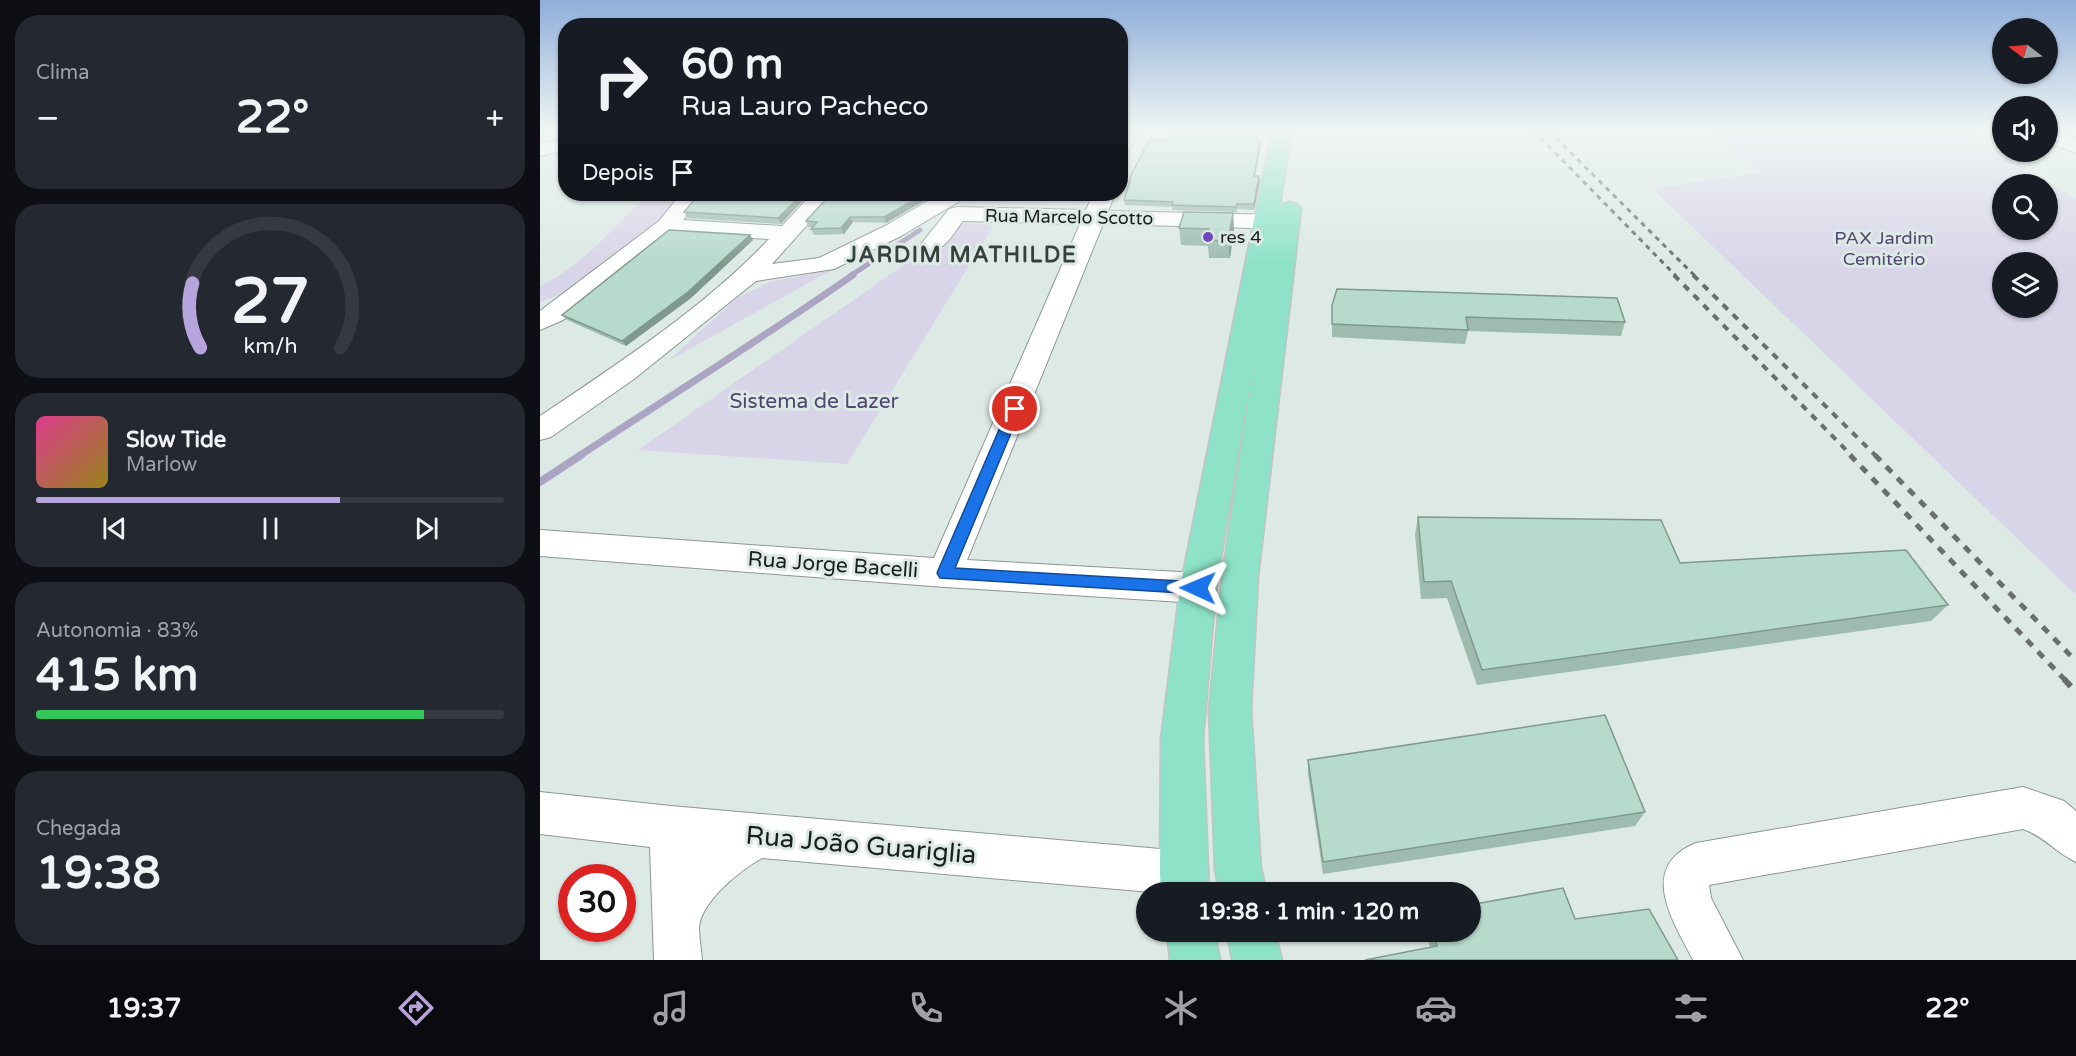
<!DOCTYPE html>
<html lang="pt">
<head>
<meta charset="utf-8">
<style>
	body { margin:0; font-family:"Varela Round",sans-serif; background:#242831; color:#f1f3f6; height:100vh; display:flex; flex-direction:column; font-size:22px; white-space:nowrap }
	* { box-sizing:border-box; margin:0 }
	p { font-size:20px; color:#9ea1a6 }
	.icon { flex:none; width:33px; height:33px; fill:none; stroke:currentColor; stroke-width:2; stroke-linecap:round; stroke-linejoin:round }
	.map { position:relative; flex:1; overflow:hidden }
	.side { display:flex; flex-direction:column; gap:15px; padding:15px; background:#0d0f14; width:540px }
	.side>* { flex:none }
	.guide { position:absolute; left:18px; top:18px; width:570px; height:183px; border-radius:24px; box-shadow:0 2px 4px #0004; background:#171b24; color:#f1f3f6; overflow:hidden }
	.needle { width:39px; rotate:286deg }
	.buttons { position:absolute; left:1452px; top:18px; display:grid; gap:12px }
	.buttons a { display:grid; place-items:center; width:66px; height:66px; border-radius:50%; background:#171b24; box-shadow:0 2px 4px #0004; font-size:30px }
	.speed { position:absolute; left:18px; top:864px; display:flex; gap:12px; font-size:30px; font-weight:700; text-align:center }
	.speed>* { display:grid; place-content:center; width:78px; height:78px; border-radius:50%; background:#171b24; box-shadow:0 2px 4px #0004; line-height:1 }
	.speed .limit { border:9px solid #d22; background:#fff; color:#111 }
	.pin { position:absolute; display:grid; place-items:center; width:51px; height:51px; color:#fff; margin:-26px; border:3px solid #fff; border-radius:50%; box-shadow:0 2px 6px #0007 }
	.me { position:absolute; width:66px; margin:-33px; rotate:271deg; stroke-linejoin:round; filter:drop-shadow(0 0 4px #0008) }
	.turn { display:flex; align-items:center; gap:21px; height:126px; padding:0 24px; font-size:27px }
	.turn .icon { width:78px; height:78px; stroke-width:2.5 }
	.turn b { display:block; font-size:42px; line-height:51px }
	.then { display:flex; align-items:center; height:57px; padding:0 24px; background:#0003; gap:12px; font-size:22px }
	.big { font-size:45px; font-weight:700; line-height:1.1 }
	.side .card { flex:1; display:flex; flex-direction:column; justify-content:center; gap:9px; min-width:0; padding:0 21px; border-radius:24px; background:#242831 }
	.side .dial { align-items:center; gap:0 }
	.dial svg { height:156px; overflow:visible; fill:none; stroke:#363941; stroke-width:7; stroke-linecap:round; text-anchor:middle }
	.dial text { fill:#f1f3f6; stroke:none }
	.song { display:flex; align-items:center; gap:18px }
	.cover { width:72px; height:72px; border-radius:9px; background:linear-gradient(135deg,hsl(330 70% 55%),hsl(50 70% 35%)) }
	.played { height:6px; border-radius:3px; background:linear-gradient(90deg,#b6a5dd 65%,#363941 65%) }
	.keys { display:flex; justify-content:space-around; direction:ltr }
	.heat { display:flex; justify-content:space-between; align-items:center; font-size:33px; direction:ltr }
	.charge { height:9px; border-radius:4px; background:linear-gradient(90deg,#34c759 83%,#363941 0) }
	.trip { position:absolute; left:596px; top:882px; width:345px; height:60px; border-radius:30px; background:#171b24; box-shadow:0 2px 4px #0004; font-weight:700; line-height:60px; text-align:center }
	.tabs { display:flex; height:96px; justify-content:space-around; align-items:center; background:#090b0e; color:#9ea1a6 }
	.tabs .icon { width:42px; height:42px }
	.tabs .selected { color:#b6a5dd }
	.tabs b { font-size:27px; color:#f1f3f6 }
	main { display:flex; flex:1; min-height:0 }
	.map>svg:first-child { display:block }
	.green { fill:#d9d5e9; fill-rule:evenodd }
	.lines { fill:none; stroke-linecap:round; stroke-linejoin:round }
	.stream-far2 { stroke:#aba5c3; stroke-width:5 }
	.stream-far1 { stroke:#aba5c3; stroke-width:7 }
	.stream { stroke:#aba5c3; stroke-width:8 }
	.minor-casing { stroke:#8b9792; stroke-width:2 }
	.major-casing { stroke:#c3c4c4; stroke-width:3 }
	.minor { fill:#fff; fill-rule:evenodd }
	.major { fill:#8de2c8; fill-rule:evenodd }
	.rail-far3 { stroke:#686f6c; stroke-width:3; stroke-dasharray:5 5; stroke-linecap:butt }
	.rail-far2 { stroke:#686f6c; stroke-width:4; stroke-dasharray:7 7; stroke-linecap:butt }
	.rail-far1 { stroke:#686f6c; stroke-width:5; stroke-dasharray:8 8; stroke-linecap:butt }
	.rail { stroke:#686f6c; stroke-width:6; stroke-dasharray:10 10; stroke-linecap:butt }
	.wall { fill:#9dbbaf }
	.shaded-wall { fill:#7f998e }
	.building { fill:#b6dacb; stroke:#7f998e; stroke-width:1.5 }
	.route { fill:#1a73e8; stroke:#114b97; stroke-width:1.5 }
	.poi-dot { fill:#6e46be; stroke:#dce9e4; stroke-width:2 }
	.labels { text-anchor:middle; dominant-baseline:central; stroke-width:6; stroke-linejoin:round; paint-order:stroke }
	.far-street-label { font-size:18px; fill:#1a1e1c; stroke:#dce9e4 }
	.far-poi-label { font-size:18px; fill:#1a1e1c; stroke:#dce9e4; text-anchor:start }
	.far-park-label { font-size:18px; fill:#514672; stroke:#dce9e4 }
	.park-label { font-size:21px; fill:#514672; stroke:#dce9e4 }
	.street-label { font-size:21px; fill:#1a1e1c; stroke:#dce9e4 }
	.far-district-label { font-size:22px; font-weight:bold; letter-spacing:1.5px; fill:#36403c; stroke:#dce9e4 }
	.near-street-label { font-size:26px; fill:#1a1e1c; stroke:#dce9e4 }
</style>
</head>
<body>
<main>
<section class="side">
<div class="card"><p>Clima</p>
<div class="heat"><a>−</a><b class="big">22°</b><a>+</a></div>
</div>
<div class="card dial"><svg viewBox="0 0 100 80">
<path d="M14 69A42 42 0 1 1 86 69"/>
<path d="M14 69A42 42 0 0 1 10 36" stroke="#b6a5dd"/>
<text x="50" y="56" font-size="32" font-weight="700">27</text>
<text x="50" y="72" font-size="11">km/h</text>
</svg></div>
<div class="card">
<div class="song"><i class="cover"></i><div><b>Slow Tide</b><p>Marlow</p></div></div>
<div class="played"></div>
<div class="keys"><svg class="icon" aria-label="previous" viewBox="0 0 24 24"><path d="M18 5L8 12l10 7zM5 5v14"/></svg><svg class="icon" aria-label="pause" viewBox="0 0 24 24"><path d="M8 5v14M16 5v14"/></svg><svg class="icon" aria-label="next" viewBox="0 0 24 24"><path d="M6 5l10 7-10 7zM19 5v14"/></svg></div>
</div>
<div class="card"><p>Autonomia · 83%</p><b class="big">415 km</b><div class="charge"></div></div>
<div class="card"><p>Chegada</p><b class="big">19:38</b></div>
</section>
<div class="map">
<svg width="1536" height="960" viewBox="0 0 1536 960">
	<rect width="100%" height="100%" fill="#dce9e4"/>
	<path class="green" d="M1204,131H1423L1536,199V595L1113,189L1222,172L1173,134ZM1508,184V230H1462V184ZM1508,262V308H1462V262Z
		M107,194H144L122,220L27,292L0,302V286C43,265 74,228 107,194Z
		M424,223L454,225L307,464L98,450Z
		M292,270L128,361L197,298L230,282Z"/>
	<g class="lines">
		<path class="stream-far2" d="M432,198L439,194
			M310,276L380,230"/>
		<path class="stream-far1" d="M39,456C130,396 223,338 313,275"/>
		<path class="stream" d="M0,482L41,455"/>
		<g class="minor-casing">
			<path id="minor" d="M580,131L593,132L596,136L587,154L580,156Z
				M1508,131H1515L1536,140V153L1508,142Z
				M26,138V150L0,156V144Z
				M141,194H163L143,220L242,226L272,194H295L232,264L279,258L345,226L400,194H426L423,199L361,236L294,269L216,281L94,379L11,437L0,440V416C78,364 166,306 229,239L132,233L23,320L0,330V311L119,221Z
				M553,194H575L568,211L747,215L755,217L758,222L755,227L747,229L563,224L427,560L658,573L670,578L676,588L670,598L658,603L405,587L0,556V530L394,558L540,224L423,221C412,235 404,254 385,249L381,244L409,209L417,207L546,210Z
				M1483,787L1524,801L1536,811V862C1516,853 1504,836 1483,829L1169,885L1171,898L1203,960H1153C1133,921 1097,867 1156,843Z
				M0,792L131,806L643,851L659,857L665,873L659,889L650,892H611L222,858C201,870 162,900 159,927C159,937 161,949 162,960H114L110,847L0,834Z"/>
		</g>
		<g class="major-casing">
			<path id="major" d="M732,131H752L740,205L749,202L757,204L761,209L718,577L711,709L721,869L727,892H679L675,869L669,709L682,577L716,347L676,588L663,739L669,892H621L620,873L621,739L640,588Z
				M627,932H675L680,960H630Z
				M687,932H735L742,960H692Z"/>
		</g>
		<use href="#minor" class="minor"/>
		<use href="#major" class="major"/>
		<path class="rail-far3" d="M994,131L1136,276
			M1009,131L1155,276"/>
		<path class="rail-far2" d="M1134,275L1312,456
			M1153,275L1336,456"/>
		<path class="rail-far1" d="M1310,455L1526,681
			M1335,455L1536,661"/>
		<path class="rail" d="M1524,679L1536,692"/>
	</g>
	<path class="wall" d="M627,140L720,141L721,145L715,176H719L720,181L714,210L697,209V212L632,210V207L585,205L584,200Z
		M269,194L241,224L147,218L144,212Z
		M396,194L346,223L313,222L304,234L274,235L271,229L273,227H268L266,221Z
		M693,213L694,230L690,258H669L668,246L641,245L639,228Z
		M210,235L213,240L151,298L86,346L27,320L22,315Z
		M792,305L1085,322L1081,336L928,331L925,344L792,337Z
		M878,517L1140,563L1408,605L1391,621L937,685L907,598L881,599L875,534Z
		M768,760L1105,812L1095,826L783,874L768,774Z
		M1035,919L890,948L886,932H930Z"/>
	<path class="shaded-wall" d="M720,141L721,145L714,181V176Z
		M719,176L720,181L714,210V204Z
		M262,194H269L241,224L238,218Z
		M385,194H396L346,223L344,217Z
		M693,213L694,230L690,258L688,241Z
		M310,217L313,222L304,234L301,228Z
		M210,235L213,240L151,298L86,346L82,341Z"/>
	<path class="building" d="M631,131H718L716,140L720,141L714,176H719L714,204H697L696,207L632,205L633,202L584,200L592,173L610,139L627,140Z
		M159,194H262L238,218L144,212Z
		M291,194H385L344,217H310L301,228L271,229L277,222L266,221Z
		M644,212L693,213L688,241L667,240L669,229L639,228Z
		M129,230L210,235L148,292L82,341L22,315Z
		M797,289L1077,298L1085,322L926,317L928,330L792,324V305Z
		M878,517L1121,520L1140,563L1366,550L1408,605L942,670L911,581L884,582Z
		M1065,715L1105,812L783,862L768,760Z
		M1023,888L1035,919L1109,909L1138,960H825L897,946L893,932H930V905Z"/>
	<linearGradient id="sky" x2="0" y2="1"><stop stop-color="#8faed9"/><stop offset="0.49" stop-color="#eff5f3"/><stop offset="1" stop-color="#eff5f3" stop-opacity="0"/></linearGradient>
	<rect width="1536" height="265" fill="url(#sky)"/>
	<path class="route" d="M475,404L481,409L415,568L658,582L663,584L666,588L663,593L658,594L400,578L397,573L468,409Z"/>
	<circle class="poi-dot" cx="668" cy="237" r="6"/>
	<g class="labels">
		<g class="far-street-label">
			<text transform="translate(529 217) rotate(1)">Rua Marcelo Scotto</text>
		</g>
		<g class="far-poi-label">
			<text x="680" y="237">res 4</text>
		</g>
		<g class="far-park-label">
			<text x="1344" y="238">PAX Jardim<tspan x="1344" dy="21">Cemitério</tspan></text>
		</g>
		<g class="park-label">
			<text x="274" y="401">Sistema de Lazer</text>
		</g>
		<g class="street-label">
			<text transform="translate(293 565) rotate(4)">Rua Jorge Bacelli</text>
		</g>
		<g class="far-district-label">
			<text x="422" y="255">JARDIM MATHILDE</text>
		</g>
		<g class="near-street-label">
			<text transform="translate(321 845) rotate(5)">Rua João Guariglia</text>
		</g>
	</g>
</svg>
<div class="buttons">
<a><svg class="needle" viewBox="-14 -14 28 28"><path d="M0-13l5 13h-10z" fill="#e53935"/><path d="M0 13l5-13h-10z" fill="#9ea1a6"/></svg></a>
<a><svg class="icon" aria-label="sound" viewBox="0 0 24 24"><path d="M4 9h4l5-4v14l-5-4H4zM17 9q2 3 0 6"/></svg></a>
<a><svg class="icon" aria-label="search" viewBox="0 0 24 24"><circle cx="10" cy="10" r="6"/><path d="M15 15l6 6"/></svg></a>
<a><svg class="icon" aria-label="layers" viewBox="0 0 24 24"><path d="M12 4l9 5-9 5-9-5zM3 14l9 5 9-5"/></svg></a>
</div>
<div class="speed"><div class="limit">30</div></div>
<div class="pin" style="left:475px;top:409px;background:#d93025"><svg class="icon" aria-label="arrive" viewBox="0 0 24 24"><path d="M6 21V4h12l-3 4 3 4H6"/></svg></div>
<svg class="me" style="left:658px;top:588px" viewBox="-20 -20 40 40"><path d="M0-17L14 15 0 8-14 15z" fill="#1a73e8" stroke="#fff" stroke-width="4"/></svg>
<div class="trip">19:38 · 1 min · 120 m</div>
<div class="guide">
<div class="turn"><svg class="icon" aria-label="right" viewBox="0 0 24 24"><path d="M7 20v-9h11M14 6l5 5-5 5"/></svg><div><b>60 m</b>Rua Lauro Pacheco</div></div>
<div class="then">Depois<svg class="icon" aria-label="arrive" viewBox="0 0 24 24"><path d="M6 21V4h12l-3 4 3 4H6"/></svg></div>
</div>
</div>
</main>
<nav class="tabs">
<b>19:37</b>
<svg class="icon selected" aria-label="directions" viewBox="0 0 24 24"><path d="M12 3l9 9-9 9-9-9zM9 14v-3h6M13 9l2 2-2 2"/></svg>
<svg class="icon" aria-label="music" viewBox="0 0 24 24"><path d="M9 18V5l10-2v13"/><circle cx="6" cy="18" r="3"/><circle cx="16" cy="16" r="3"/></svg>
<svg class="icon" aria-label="phone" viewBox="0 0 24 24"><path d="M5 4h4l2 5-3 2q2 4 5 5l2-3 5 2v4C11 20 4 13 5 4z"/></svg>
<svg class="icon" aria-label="climate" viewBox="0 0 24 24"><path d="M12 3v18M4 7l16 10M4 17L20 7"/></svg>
<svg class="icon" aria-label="car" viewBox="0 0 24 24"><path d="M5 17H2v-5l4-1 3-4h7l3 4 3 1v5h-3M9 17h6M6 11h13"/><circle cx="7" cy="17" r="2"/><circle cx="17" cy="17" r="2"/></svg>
<svg class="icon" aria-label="filters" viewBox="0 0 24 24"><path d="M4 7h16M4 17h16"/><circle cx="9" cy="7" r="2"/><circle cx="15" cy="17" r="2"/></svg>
<b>22°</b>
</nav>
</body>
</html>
